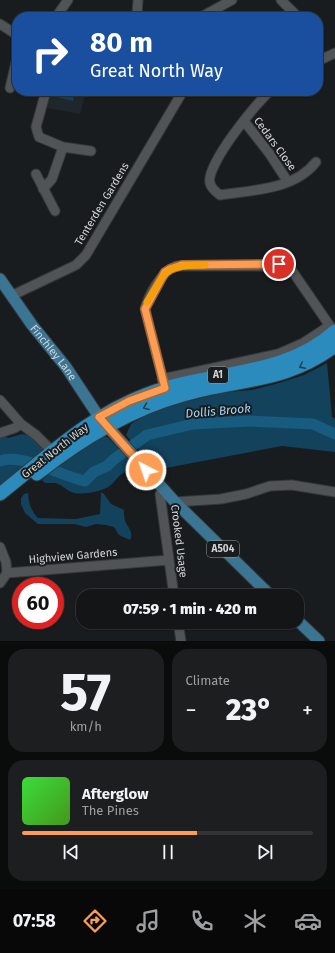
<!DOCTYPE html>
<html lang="en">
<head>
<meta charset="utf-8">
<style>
	body { margin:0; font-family:"Fira Sans",sans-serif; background:#1c1e1f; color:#f1f3f6; height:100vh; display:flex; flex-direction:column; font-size:15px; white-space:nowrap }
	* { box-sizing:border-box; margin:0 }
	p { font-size:13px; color:#9d9fa1 }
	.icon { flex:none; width:22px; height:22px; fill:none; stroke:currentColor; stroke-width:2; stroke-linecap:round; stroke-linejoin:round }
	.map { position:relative; height:641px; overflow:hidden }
	.drawer { display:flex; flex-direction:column; gap:8px; padding:8px; background:#0a0c0c; flex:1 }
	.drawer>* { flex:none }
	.hud { position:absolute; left:12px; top:12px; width:311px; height:84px; border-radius:16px; box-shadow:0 1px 3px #0004,0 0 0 1px #323435; background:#1a4fa0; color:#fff; overflow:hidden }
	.speed { position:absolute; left:12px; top:577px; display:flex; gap:8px; font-size:20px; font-weight:700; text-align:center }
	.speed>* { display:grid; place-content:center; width:52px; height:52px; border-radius:50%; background:#131516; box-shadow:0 1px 3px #0004,0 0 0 1px #323435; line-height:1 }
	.speed .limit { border:6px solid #d22; background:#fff; color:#111 }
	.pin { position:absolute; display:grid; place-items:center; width:34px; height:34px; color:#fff; margin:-17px; border:2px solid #fff; border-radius:50%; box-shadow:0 1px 4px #0007 }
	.me { position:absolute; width:44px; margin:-22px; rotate:319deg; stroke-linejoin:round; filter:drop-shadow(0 0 3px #0008) }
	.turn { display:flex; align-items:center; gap:14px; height:84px; padding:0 12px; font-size:18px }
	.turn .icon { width:52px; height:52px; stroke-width:2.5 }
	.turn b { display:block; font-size:28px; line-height:34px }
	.big { font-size:30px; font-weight:800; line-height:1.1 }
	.drawer .widget { flex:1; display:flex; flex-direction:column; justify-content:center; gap:6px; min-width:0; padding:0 14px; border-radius:16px; background:#1c1e1f }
	.drawer .dial { align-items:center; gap:0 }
	.dial b { font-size:52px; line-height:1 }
	.song { display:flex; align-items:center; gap:12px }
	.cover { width:48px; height:48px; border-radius:6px; background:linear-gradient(135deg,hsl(120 70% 55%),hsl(100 70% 35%)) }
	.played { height:4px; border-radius:2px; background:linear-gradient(90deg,#fc9d53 60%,#323435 60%) }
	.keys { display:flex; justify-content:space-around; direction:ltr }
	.heat { display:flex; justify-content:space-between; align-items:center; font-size:22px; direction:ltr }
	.drawer .tiles { flex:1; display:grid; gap:8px; grid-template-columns:1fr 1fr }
	.widget:last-child { grid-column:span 2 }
	.trip { position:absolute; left:76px; top:589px; width:228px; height:40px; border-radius:16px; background:#131516; box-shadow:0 1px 3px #0004,0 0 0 1px #323435; font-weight:800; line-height:40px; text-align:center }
	.tabs { display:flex; height:64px; justify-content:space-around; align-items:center; background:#080809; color:#9d9fa1 }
	.tabs .icon { width:28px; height:28px }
	.tabs .active { color:#fc9d53 }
	.tabs b { font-size:18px; color:#f1f3f6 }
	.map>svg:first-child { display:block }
	.built { fill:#1f272c }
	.green { fill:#12425c }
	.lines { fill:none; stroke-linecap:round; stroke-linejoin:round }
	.river { stroke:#175b7e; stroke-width:11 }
	.minor-casing { stroke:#363839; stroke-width:11 }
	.major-casing { stroke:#363839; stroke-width:13 }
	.highway-casing { stroke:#363839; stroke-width:15 }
	.minor { stroke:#515457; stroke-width:9 }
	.major { stroke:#3b7594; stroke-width:11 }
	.highway { stroke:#2c8bbd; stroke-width:13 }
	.oneway { stroke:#204356 }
	.route-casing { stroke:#a46636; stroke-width:10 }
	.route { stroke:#fc9d53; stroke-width:7 }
	.slow { stroke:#f59e0b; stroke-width:7 }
	.labels { text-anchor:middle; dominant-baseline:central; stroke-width:4; stroke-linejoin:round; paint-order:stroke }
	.shield { fill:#191c1e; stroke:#9a9d9f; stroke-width:1 }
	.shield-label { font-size:10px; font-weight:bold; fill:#d2d4d6 }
	.street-label { font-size:11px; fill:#d2d4d6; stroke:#191c1e }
	.water-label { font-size:12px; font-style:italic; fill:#a4d7f8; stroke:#191c1e }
</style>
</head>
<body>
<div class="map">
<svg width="335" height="641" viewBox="0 0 335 641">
	<rect width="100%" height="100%" fill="#191c1e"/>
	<path class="built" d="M51,91H86L80,114L47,108Z"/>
	<path class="green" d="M53,91H75L73,101L52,96Z
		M327,363L332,417L335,419V452L282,446L155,470L126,435L131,424L144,416L171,405L226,392L252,390L279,383L304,375Z
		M22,434L32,436L41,443L43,452L0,487V438L5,436L8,438Z
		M100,437H107C116,444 121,454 131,461L133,469C122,472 121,474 113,483C107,491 84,495 74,493C67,491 61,484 55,483C52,483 48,483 45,483L42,480L56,467Z
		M101,492L104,494L111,504L124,510C124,513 124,517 125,521C128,528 134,532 130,540L119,535L114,527L106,525L96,524L86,527L75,524H38L25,513L21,504V498L24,494L28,493C29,504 31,511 38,518L76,519L100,514Z"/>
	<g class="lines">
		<path class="river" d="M0,461C23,453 61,476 85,481L94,472L107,466L113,460L147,435L193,424L251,421L313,424L335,434"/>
		<g class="minor-casing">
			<path id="minor" d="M281,0L298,17
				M137,14L138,0
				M56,17L68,0
				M201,17L232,0
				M0,24L17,35
				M318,61L335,53
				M10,88L17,58
				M46,91L36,127L39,137L63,147L91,151
				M270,91C256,103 205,166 210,183C211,188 216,192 220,195C253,190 294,190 316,162
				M244,121L269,153L288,182
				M36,174L55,211
				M43,189L52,179L63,147
				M11,296L76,265L86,255L183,91
				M162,379L278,354L303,343L329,326
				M165,388L145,309C149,294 161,272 176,266H284L293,272L334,332
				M0,400L21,424L36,435L52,451
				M0,433L15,428L21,424
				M165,491L160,494L174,596
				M175,502L221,499L246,494L270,486L292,485L335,492
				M0,547L6,562L7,573L169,560
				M0,583L7,573
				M178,622L181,641"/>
		</g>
		<g class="major-casing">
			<g id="major">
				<path id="s1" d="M0,279L32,325L66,367L99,417L175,502L271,596"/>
				<path d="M297,620L319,641"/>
			</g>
		</g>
		<g class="highway-casing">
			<path id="highway" d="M37,474C81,439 129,410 183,395C238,379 287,383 335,346
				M0,494C47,457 90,415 147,394C210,370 283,378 335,331"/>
		</g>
		<use href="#minor" class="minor"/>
		<use href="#major" class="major"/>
		<use href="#highway" class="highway"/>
	</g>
	<defs><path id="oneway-chevron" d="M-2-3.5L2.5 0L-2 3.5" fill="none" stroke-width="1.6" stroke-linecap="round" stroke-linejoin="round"/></defs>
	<g class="oneway">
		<use href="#oneway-chevron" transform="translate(302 366) rotate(154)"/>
		<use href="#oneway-chevron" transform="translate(146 407) rotate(159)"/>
	</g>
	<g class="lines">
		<g class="route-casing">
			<path id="route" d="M146,470L99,417L129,401L165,388L145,309L165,272L170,269L182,265L279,264"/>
		</g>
		<use href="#route" class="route"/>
		<path class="slow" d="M147,302C167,269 165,265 205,265"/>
	</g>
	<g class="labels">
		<g class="shield">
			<rect x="208" y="367" width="20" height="16" rx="3"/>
			<rect x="207" y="541" width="32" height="16" rx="3"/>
		</g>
		<g class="shield-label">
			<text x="218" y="375">A1</text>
			<text x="223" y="549">A504</text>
		</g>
		<g class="street-label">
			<text transform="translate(275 144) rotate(54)">Cedars Close</text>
			<text transform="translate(102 204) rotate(-59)">Tenterden Gardens</text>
			<text stroke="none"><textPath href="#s1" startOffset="91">Finchley Lane</textPath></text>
			<text transform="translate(55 451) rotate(-38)">Great North Way</text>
			<text transform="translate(179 541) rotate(83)">Crooked Usage</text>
			<text transform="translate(73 556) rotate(-5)">Highview Gardens</text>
		</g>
		<g class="water-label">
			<text transform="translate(218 411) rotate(-5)">Dollis Brook</text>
		</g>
	</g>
</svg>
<div class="speed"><div class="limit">60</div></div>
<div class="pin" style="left:279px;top:264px;background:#d93025"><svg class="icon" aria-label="arrive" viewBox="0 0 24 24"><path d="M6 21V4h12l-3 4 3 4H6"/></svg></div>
<svg class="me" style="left:146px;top:470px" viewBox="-20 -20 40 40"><circle r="17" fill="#fc9d53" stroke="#fff" stroke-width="3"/><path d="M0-11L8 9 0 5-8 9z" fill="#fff"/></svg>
<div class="trip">07:59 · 1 min · 420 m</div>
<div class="hud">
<div class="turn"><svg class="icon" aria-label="right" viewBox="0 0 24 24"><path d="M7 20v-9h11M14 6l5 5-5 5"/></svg><div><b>80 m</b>Great North Way</div></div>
</div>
</div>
<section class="drawer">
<div class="tiles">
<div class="widget dial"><b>57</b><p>km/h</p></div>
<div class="widget"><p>Climate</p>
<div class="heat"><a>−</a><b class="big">23°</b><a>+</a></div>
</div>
<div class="widget">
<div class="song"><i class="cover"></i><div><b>Afterglow</b><p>The Pines</p></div></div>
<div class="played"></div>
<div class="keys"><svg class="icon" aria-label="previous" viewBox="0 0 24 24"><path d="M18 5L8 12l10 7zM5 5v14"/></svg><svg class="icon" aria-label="pause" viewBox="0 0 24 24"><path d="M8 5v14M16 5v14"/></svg><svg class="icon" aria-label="next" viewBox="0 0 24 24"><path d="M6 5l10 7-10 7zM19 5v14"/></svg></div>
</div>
</div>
</section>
<nav class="tabs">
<b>07:58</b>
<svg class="icon active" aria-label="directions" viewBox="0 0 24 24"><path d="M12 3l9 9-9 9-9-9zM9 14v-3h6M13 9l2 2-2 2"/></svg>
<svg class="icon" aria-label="music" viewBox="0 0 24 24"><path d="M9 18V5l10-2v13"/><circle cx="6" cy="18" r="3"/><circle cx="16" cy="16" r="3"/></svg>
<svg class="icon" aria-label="phone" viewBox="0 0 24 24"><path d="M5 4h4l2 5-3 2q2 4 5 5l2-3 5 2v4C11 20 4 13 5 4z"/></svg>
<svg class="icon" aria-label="climate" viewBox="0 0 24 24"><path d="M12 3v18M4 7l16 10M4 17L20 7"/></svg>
<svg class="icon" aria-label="car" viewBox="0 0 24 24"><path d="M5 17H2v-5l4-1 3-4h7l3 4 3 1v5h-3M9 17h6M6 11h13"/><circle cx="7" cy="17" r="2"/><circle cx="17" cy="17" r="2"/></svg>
</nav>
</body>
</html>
